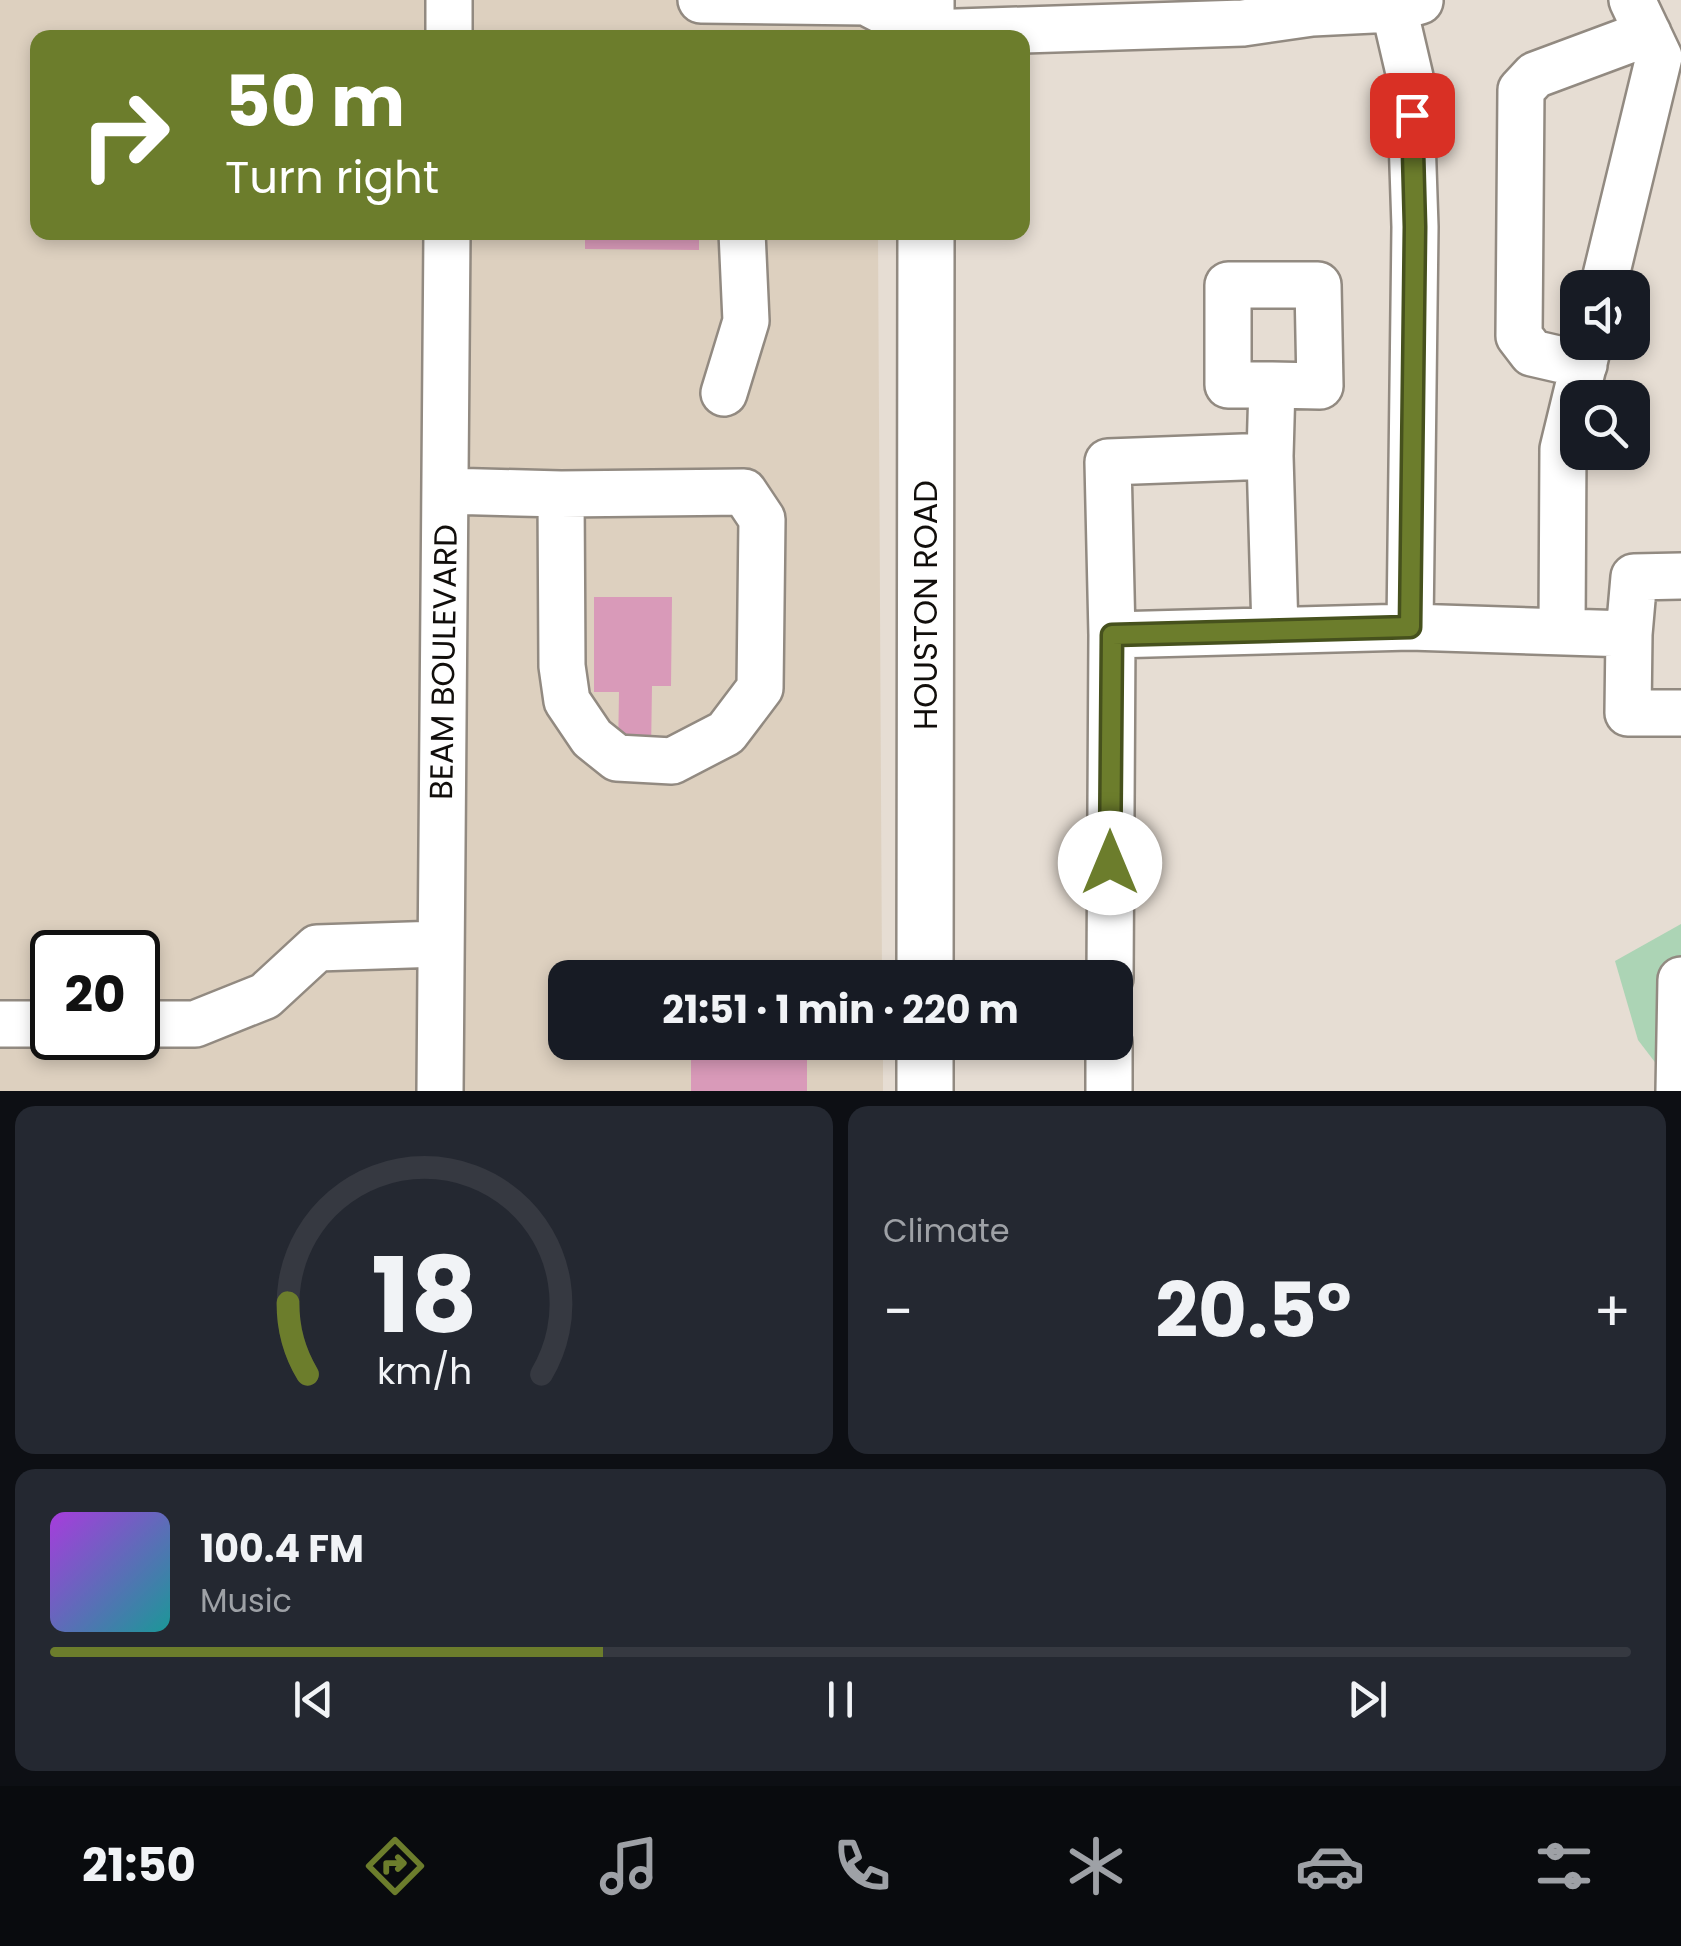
<!DOCTYPE html>
<html lang="en">
<head>
<meta charset="utf-8">
<style>
	body { margin:0; font-family:Poppins,sans-serif; background:#242831; color:#f1f3f6; height:100vh; display:flex; flex-direction:column; font-size:38px; white-space:nowrap }
	* { box-sizing:border-box; margin:0 }
	p { font-size:32px; color:#9ea1a6 }
	.icon { flex:none; width:55px; height:55px; fill:none; stroke:currentColor; stroke-width:2; stroke-linecap:round; stroke-linejoin:round }
	.map { position:relative; height:1091px; overflow:hidden }
	.details { display:flex; flex-direction:column; gap:15px; padding:15px; background:#0d0f14; flex:1 }
	.details>* { flex:none }
	.guide { position:absolute; left:30px; top:30px; width:1000px; height:210px; border-radius:20px; box-shadow:0 5px 15px #0003; background:#6c7d2c; color:#fff; overflow:hidden }
	.fabs { position:absolute; left:1560px; top:270px; display:grid; gap:20px }
	.fabs a { display:grid; place-items:center; width:90px; height:90px; border-radius:20px; background:#171b24; box-shadow:0 5px 15px #0003; font-size:50px }
	.speed { position:absolute; left:30px; top:930px; display:flex; gap:20px; font-size:50px; font-weight:700; text-align:center }
	.speed>* { display:grid; place-content:center; width:130px; height:130px; border-radius:50%; background:#171b24; box-shadow:0 5px 15px #0003; line-height:1 }
	.speed .limit { border:5px solid #111; border-radius:15px; background:#fff; color:#111 }
	.pin { position:absolute; display:grid; place-items:center; width:85px; height:85px; color:#fff; margin:-42px; border-radius:20px; box-shadow:0 5px 15px #0006 }
	.me { position:absolute; width:110px; margin:-55px; rotate:0deg; stroke-linejoin:round; filter:drop-shadow(0 0 8px #0008) }
	.turn { display:flex; align-items:center; gap:35px; height:210px; padding:0 30px; font-size:45px }
	.turn .icon { width:130px; height:130px; stroke-width:2.5 }
	.turn b { display:block; font-size:70px; line-height:85px }
	.big { font-size:75px; font-weight:700; line-height:1.1 }
	.details .tile { flex:1; display:flex; flex-direction:column; justify-content:center; gap:15px; min-width:0; padding:0 35px; border-radius:20px; background:#242831 }
	.details .dial { align-items:center; gap:0 }
	.dial svg { height:260px; overflow:visible; fill:none; stroke:#363941; stroke-width:7; stroke-linecap:round; text-anchor:middle }
	.dial text { fill:#f1f3f6; stroke:none }
	.song { display:flex; align-items:center; gap:30px }
	.cover { width:120px; height:120px; border-radius:15px; background:linear-gradient(135deg,hsl(280 70% 55%),hsl(180 70% 35%)) }
	.played { height:10px; border-radius:5px; background:linear-gradient(90deg,#6c7d2c 35%,#363941 35%) }
	.keys { display:flex; justify-content:space-around; direction:ltr }
	.heat { display:flex; justify-content:space-between; align-items:center; font-size:55px; direction:ltr }
	.details .tiles { flex:1; display:grid; gap:15px; grid-template-columns:1fr 1fr }
	.tile:last-child { grid-column:span 2 }
	.trip { position:absolute; left:548px; top:960px; width:585px; height:100px; border-radius:20px; background:#171b24; box-shadow:0 5px 15px #0003; font-weight:700; line-height:100px; text-align:center }
	.tab-bar { display:flex; height:160px; justify-content:space-around; align-items:center; background:#090b0e; color:#9ea1a6 }
	.tab-bar .icon { width:70px; height:70px }
	.tab-bar .selected { color:#6c7d2c }
	.tab-bar b { font-size:45px; color:#f1f3f6 }
	.map>svg:first-child { display:block }
	.built { fill:#ddd0bf; fill-rule:evenodd }
	.green { fill:#acd4b5 }
	.building { fill:#d99ab9 }
	.lines { fill:none; stroke-linecap:round; stroke-linejoin:round }
	.minor-casing { stroke:#928a81; stroke-width:50 }
	.major-casing { stroke:#928a81; stroke-width:60 }
	.minor { stroke:#fff; stroke-width:45 }
	.major { stroke:#fff; stroke-width:55 }
	.route-casing { stroke:#46511d; stroke-width:25 }
	.route { stroke:#6c7d2c; stroke-width:18 }
	.labels { text-anchor:middle; dominant-baseline:central; stroke-width:8; stroke-linejoin:round; paint-order:stroke }
	.street-label { font-size:32px; fill:#110e0b; stroke:#fff }
</style>
</head>
<body>
<div class="map">
<svg width="1681" height="1091" viewBox="0 0 1681 1091">
	<rect width="100%" height="100%" fill="#e6ddd3"/>
	<path class="built" d="M0,0H882V38H38V232L878,233L882,977L565,978V1042L883,1043V1091H0ZM52,952H138V1038H52Z"/>
	<path class="green" d="M1681,924V1091H1677L1638,1040L1615,961Z"/>
	<path class="building" d="M585,232H699V250L585,249Z
		M594,597H672L671,686H652L651,752H618L619,692H594Z
		M691,1042H807V1091H691Z"/>
	<g class="lines">
		<g class="minor-casing">
			<path id="minor" d="M701,0L866,2L926,33
				M1392,0L1410,77L1415,227L1410,627
				M449,38V0
				M918,38L926,33L1243,23L1312,13L1393,9L1420,1
				M1603,288L1659,57L1632,0
				M1584,365L1532,353L1519,336L1521,90L1535,75L1648,33
				M724,393L746,321L742,232
				M1270,456L1272,385L1320,386L1318,285H1228V385H1272
				M445,491L561,494L744,492L762,519L760,688L726,733L672,761L617,758L592,738L567,701L562,666L561,494
				M1681,576L1634,577L1629,634L1628,713H1681
				M1562,632L1563,449L1589,342
				M1112,635L1108,462L1270,456L1275,630
				M1110,978L1112,635L1410,627L1629,634
				M0,1024H52
				M138,1024H195L265,996L317,948L440,944
				M440,1091L447,232
				M1109,1091V1042
				M1679,1091L1681,980"/>
		</g>
		<g class="major-casing">
			<path id="major" d="M926,0V38
				M925,978L926,232
				M925,1091V1042"/>
		</g>
		<use href="#minor" class="minor"/>
		<use href="#major" class="major"/>
	</g>
	<g class="lines">
		<g class="route-casing">
			<path id="route" d="M1110,863L1112,635L1410,627L1415,227L1412,115"/>
		</g>
		<use href="#route" class="route"/>
	</g>
	<g class="labels">
		<g class="street-label">
			<text transform="translate(925 605) rotate(-90)">HOUSTON ROAD</text>
			<text transform="translate(443 662) rotate(-89)">BEAM BOULEVARD</text>
		</g>
	</g>
</svg>
<div class="fabs">
<a><svg class="icon" aria-label="sound" viewBox="0 0 24 24"><path d="M4 9h4l5-4v14l-5-4H4zM17 9q2 3 0 6"/></svg></a>
<a><svg class="icon" aria-label="search" viewBox="0 0 24 24"><circle cx="10" cy="10" r="6"/><path d="M15 15l6 6"/></svg></a>
</div>
<div class="speed"><div class="limit">20</div></div>
<div class="pin" style="left:1412px;top:115px;background:#d93025"><svg class="icon" aria-label="arrive" viewBox="0 0 24 24"><path d="M6 21V4h12l-3 4 3 4H6"/></svg></div>
<svg class="me" style="left:1110px;top:863px" viewBox="-20 -20 40 40"><circle r="19" fill="#fff"/><path d="M0-13L10 11 0 6-10 11z" fill="#6c7d2c"/></svg>
<div class="trip">21:51 · 1 min · 220 m</div>
<div class="guide">
<div class="turn"><svg class="icon" aria-label="right" viewBox="0 0 24 24"><path d="M7 20v-9h11M14 6l5 5-5 5"/></svg><div><b>50 m</b>Turn right</div></div>
</div>
</div>
<section class="details">
<div class="tiles">
<div class="tile dial"><svg viewBox="0 0 100 80">
<path d="M14 69A42 42 0 1 1 86 69"/>
<path d="M14 69A42 42 0 0 1 8 47" stroke="#6c7d2c"/>
<text x="50" y="56" font-size="32" font-weight="700">18</text>
<text x="50" y="72" font-size="11">km/h</text>
</svg></div>
<div class="tile"><p>Climate</p>
<div class="heat"><a>−</a><b class="big">20.5°</b><a>+</a></div>
</div>
<div class="tile">
<div class="song"><i class="cover"></i><div><b>100.4 FM</b><p>Music</p></div></div>
<div class="played"></div>
<div class="keys"><svg class="icon" aria-label="previous" viewBox="0 0 24 24"><path d="M18 5L8 12l10 7zM5 5v14"/></svg><svg class="icon" aria-label="pause" viewBox="0 0 24 24"><path d="M8 5v14M16 5v14"/></svg><svg class="icon" aria-label="next" viewBox="0 0 24 24"><path d="M6 5l10 7-10 7zM19 5v14"/></svg></div>
</div>
</div>
</section>
<nav class="tab-bar">
<b>21:50</b>
<svg class="icon selected" aria-label="directions" viewBox="0 0 24 24"><path d="M12 3l9 9-9 9-9-9zM9 14v-3h6M13 9l2 2-2 2"/></svg>
<svg class="icon" aria-label="music" viewBox="0 0 24 24"><path d="M9 18V5l10-2v13"/><circle cx="6" cy="18" r="3"/><circle cx="16" cy="16" r="3"/></svg>
<svg class="icon" aria-label="phone" viewBox="0 0 24 24"><path d="M5 4h4l2 5-3 2q2 4 5 5l2-3 5 2v4C11 20 4 13 5 4z"/></svg>
<svg class="icon" aria-label="climate" viewBox="0 0 24 24"><path d="M12 3v18M4 7l16 10M4 17L20 7"/></svg>
<svg class="icon" aria-label="car" viewBox="0 0 24 24"><path d="M5 17H2v-5l4-1 3-4h7l3 4 3 1v5h-3M9 17h6M6 11h13"/><circle cx="7" cy="17" r="2"/><circle cx="17" cy="17" r="2"/></svg>
<svg class="icon" aria-label="filters" viewBox="0 0 24 24"><path d="M4 7h16M4 17h16"/><circle cx="9" cy="7" r="2"/><circle cx="15" cy="17" r="2"/></svg>
</nav>
</body>
</html>
